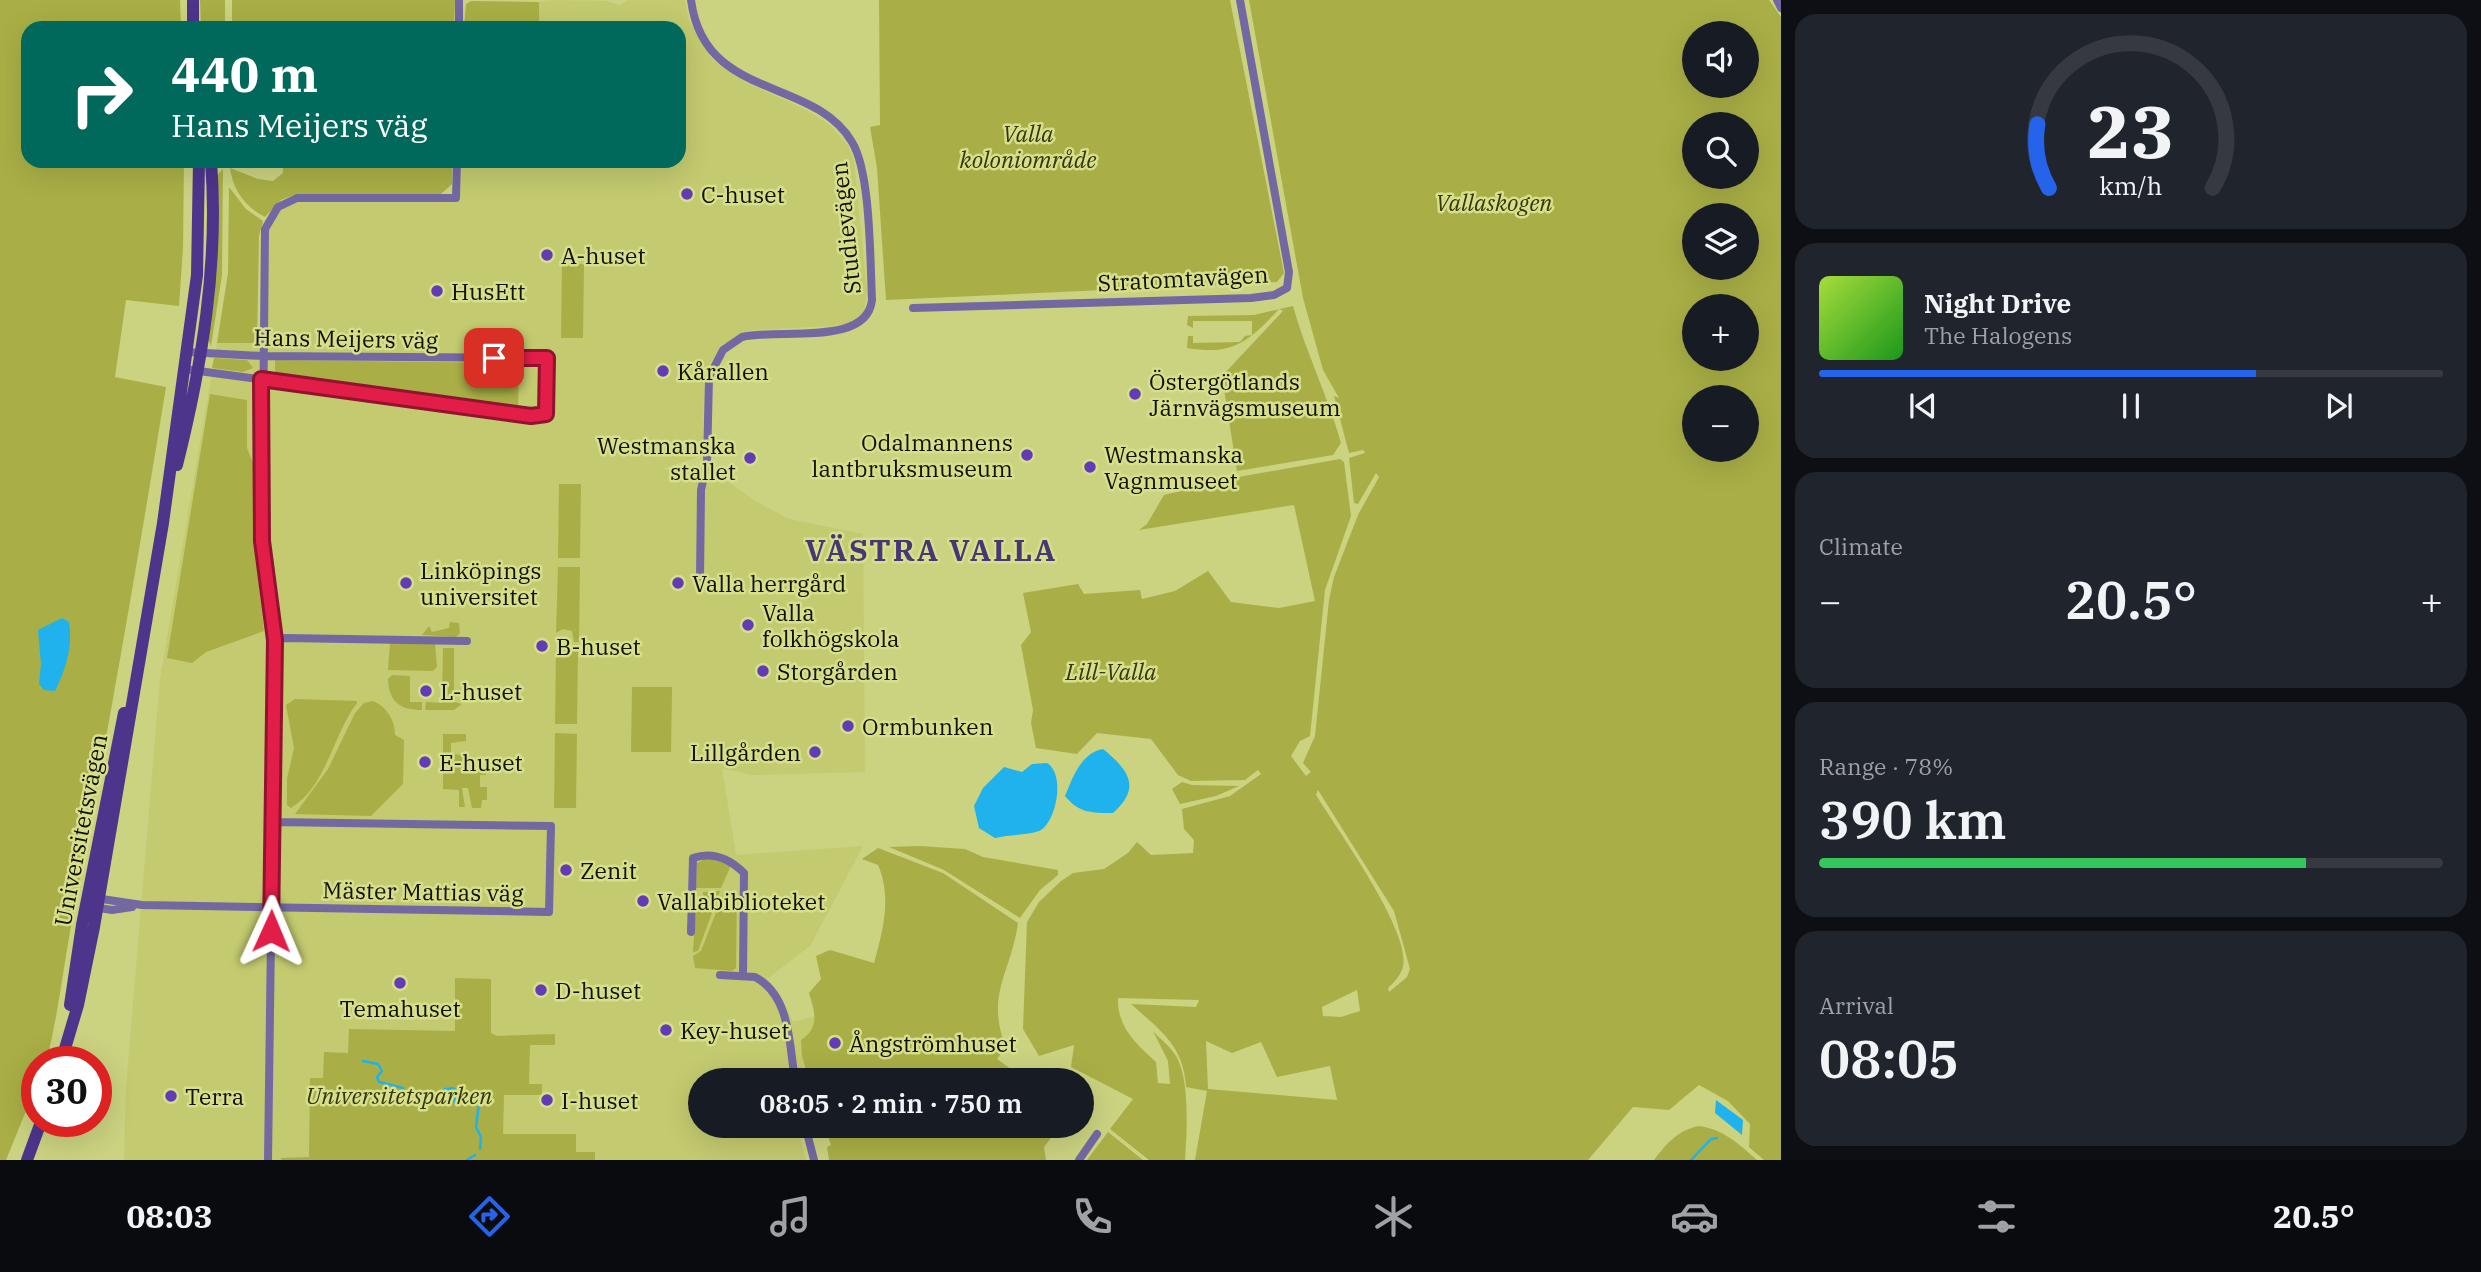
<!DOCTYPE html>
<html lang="en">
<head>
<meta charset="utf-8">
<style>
	body { margin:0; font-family:"IBM Plex Serif",serif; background:#20242c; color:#f1f3f6; height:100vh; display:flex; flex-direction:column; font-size:26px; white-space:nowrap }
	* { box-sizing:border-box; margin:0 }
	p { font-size:23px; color:#9ea1a6 }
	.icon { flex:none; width:38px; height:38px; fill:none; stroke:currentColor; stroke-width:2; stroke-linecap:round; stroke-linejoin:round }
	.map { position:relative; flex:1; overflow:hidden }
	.drawer { display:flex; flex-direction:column; gap:14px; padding:14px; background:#0d0f14; width:700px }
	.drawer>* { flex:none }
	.banner { position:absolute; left:21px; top:21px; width:665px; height:147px; border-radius:21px; box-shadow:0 7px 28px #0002; background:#00695c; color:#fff; overflow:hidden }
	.buttons { position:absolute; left:1682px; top:21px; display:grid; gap:14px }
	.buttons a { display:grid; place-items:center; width:77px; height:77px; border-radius:50%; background:#171b24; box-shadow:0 7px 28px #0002; font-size:35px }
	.speed { position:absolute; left:21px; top:1046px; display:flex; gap:14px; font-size:35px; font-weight:700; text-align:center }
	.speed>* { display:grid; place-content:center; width:91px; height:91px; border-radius:50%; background:#171b24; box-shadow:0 7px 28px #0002; line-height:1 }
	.speed .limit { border:10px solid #d22; background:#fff; color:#111 }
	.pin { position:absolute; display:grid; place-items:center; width:60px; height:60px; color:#fff; margin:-30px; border-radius:14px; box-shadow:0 4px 10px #0006 }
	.me { position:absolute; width:77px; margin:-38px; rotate:1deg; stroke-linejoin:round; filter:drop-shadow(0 0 5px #0008) }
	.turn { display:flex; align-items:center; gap:24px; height:147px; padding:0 35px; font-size:32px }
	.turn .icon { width:91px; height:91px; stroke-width:2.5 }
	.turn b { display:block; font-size:49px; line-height:60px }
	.big { font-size:52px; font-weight:600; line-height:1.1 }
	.drawer .card { flex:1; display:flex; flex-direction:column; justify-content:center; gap:10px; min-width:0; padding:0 24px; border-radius:21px; background:#20242c }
	.drawer .dial { align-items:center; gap:0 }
	.dial svg { height:182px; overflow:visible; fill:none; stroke:#363941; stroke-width:7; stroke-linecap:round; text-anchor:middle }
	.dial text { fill:#f1f3f6; stroke:none }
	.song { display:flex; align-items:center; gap:21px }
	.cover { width:84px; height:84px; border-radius:10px; background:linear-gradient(135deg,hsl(80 70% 55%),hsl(120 70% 35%)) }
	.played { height:7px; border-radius:4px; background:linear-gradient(90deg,#2563eb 70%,#363941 70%) }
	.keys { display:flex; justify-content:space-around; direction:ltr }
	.heat { display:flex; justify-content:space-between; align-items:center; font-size:38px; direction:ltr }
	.charge { height:10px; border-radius:5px; background:linear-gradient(90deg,#34c759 78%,#363941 0) }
	.trip { position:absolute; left:688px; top:1068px; width:406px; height:70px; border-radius:35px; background:#171b24; box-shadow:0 7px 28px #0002; font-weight:600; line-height:70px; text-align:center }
	.menu { display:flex; height:112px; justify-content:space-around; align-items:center; background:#090b0e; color:#9ea1a6 }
	.menu .icon { width:49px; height:49px }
	.menu .selected { color:#2563eb }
	.menu b { font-size:32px; color:#f1f3f6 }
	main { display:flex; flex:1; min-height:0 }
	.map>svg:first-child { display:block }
	.built { fill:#c3ca6f }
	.green { fill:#a9af46; fill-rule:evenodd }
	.water { fill:#1fb2ec }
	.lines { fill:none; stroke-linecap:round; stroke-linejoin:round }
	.stream { stroke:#1fb2ec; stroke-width:2.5 }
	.minor { stroke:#7368a2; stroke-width:8 }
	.secondary { stroke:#4d358b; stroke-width:12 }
	.route-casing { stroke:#92132f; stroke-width:18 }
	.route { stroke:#e11d48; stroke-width:12 }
	.poi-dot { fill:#613cb4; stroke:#d8df8c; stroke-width:2.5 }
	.labels { text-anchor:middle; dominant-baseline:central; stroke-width:5; stroke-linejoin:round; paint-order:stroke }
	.park-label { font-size:23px; font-style:italic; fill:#343704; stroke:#d8df8c }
	.poi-label { font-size:23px; fill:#111200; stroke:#d8df8c; text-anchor:start }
	.street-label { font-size:23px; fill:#111200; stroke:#d8df8c }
	.district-label { font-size:30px; font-weight:bold; letter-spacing:2px; fill:#473875; stroke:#d8df8c }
</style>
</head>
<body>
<main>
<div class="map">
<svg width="1781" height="1160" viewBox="0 0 1781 1160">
	<rect width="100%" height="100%" fill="#cbd280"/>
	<path class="built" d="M554,0L606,1L620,5L628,0H685L689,21L713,60L745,82L808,111L831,126L848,146L854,161L867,291L864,313L849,323L832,326L750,330L721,345L704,374L703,455L662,469L717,474L755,501L789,519L863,534L865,772L752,775L722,768L736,855L863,846L810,946L767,979L780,994L793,1022L841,1009V1080H700V1125H797L806,1160H124L126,1088L160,679L217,343H266L268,230L277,213L287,205L299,201H460L462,161H679V28H539V2Z"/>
	<path class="green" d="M0,0H180L181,28H28V161H184L183,248L179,306L126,300L115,377L166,387C138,560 108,732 75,904C65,954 60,1005 48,1055L45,1062H37V1084L6,1160H0Z
		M200,0H225V28H201Z
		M232,0H455L454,28H232Z
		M879,0H1230L1284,273L1277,282L886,300L877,168L870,127L880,125Z
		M1249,0H1769L1781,17V1160H1764L1749,1147L1750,1124L1728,1101L1699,1085L1669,1110L1633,1107L1588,1160H1195L1207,1091L1186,1087C1184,1046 1160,1030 1131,1004L1196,1007L1199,1000L1118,998C1117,1027 1136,1044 1156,1062L1158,1083L1170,1084L1168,1061L1153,1031C1160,1039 1170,1046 1176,1056C1190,1079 1187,1133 1185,1160H1149L1110,1129L1133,1099L1071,1067L1074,1045L1039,1056L1023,1029L1027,922L1039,902L1061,881L1073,873L1104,869L1128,853L1137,842L1151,855L1193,853L1194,840L1184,829L1182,809L1230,796L1261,774L1258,770L1245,780L1191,781L1178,775L1151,739L1097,733L1077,754L1036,748L1031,723L1033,710L1021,645L1031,632L1023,593L1078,584L1084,594L1140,590L1142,599L1175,591L1208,571L1231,602L1279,608L1315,601L1294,505L1139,530L1147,524L1164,495L1244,476L1340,459L1344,462L1351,516L1325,590L1310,736L1300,741L1291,756L1306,776L1311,772L1303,763L1315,736L1329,600L1334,577L1358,515L1379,477L1376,473L1358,504L1354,503L1349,458L1365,453L1363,450L1349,453L1334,396L1339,398L1323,370L1303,298ZM1746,33V86H1694V33ZM1746,124V177H1694V124ZM1746,215V268H1694V215ZM1746,306V359H1694V306ZM1746,397V450H1694V397ZM1318,790L1394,911L1410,969L1407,977L1389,992L1388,988C1394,982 1401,976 1403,966C1411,931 1336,828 1316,795ZM1357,990L1360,1011L1341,1017L1323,1016L1322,1007ZM1206,1041L1232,1053L1261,1042L1277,1077L1330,1066L1337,1100L1208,1089Z
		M471,1L539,2V28H464L466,4Z
		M283,161H452V184L441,194L294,195L281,200L265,217C245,207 233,190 230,168L258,179L273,181L283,173Z
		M223,169L222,275L211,346L208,339L216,177Z
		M229,187L246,209L263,221L259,236L257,343H217L228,273Z
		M562,264H584L583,338H561Z
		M1293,306C1306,353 1328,396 1341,443L1333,455L1237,471L1222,376L1283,311L1279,309C1249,341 1233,356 1187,348L1188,336H1193V343L1240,342L1245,336L1252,335V321H1193V328L1187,325L1188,316L1254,315Z
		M214,358L247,360L253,368L243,372L212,368Z
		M275,360L519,363L518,412L275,377Z
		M210,394L247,400V448L256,470L254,540L264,631L206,652L192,663L167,658Z
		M559,484H581L580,558H558Z
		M558,567H580L579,642H574L572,631L563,629L556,633Z
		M450,622L459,623L460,633L456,637L422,635L429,626L432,632L449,628Z
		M390,643L435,644L437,667L433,671L388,670Z
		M443,648H454V702L462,704L454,710H425L426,702L442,703Z
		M556,650L578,651L577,724H555Z
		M392,675L410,676V702H422V710C400,710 389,702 388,679Z
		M632,687H672L671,752H631Z
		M295,699L357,701V703C333,734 327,786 291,808L287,805V779L294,748L286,705Z
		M373,701C387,707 395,720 395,735L404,740L403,784L371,816L295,814L328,769L355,713L364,703Z
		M555,733L577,734L576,808H554Z
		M443,734H466V741L451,743V754L466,755V769L486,770V775H480V787H487V800H482L481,808H472L468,788H462L465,807H459V790L443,789Z
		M1182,782L1192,785L1239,786L1216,796L1180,804L1172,789Z
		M919,846L965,849L983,857L1058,870V875L1040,890L1020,918L944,870L889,847Z
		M878,848L943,873L1018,923C1011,973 985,995 1006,1047L997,1059L1026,1080H809L802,1056L801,1040C820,1027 815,1013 809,993L821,979L816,956L830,950L874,963C883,931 892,897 878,865L862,859Z
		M708,857L731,865L721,888H696L697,863Z
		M720,891L698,951L693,952L696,907H702L703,892Z
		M724,892H737L736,968L732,971L695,968L693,956L701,951Z
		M455,978L491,979V1033L497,1036L555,1034V1045H530L529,1084H542V1095H504L503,1134H576V1152H595V1160H282L280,1158L309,1157L310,1078H323L324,1052L348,1053L349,1029L455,1031Z
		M824,1125H1061L1044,1147L1046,1160H829L827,1147L831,1145Z
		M1699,1126C1723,1129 1739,1144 1757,1160H1654C1667,1143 1678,1130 1699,1126Z
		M1108,1132L1143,1160H1087Z"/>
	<path class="water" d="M62,618L69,622C73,647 66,668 55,691L44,690L39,684L41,664L38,630Z
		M1103,749C1130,771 1141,788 1113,813C1091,813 1079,813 1065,796C1073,777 1081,753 1103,749Z
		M1047,763C1066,774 1056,824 1039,831C1027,835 1008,835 995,838L979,828L974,806L983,788L1004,767L1022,772L1032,764Z
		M453,1087L469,1095L468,1104L459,1106L441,1093L444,1088Z
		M1716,1100L1743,1120L1742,1135L1715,1113Z"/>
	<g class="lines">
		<path class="stream" d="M363,1061L378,1064L382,1071L377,1077L379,1082L403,1088
			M468,1100L479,1103L476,1127L481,1137L480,1149
			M467,1160L475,1155
			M1691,1160L1711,1139L1717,1138"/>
		<path class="minor" d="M691,0C704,101 813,76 852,142C871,173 870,261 872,300C867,347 779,328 742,337L723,350L709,377L707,463L701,490L700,579
			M1777,0L1781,8
			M459,28V0
			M913,308L1251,298L1274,295L1287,288L1289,272L1240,0
			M184,369L531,416L546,414V358L262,356L187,352
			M275,640L286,638L467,641
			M95,898L142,905L549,912L551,826L273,822
			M93,907L112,910L132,907
			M691,932L693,858C713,851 730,859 744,873L743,976
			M720,975L755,977C791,996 789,1045 795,1080
			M805,1125L814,1160
			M268,1160L275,640L262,541L265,229L278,207L297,198H456L457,161
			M1079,1160L1097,1134"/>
		<path class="secondary" d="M193,0V28
			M177,465C202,365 219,263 211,161
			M70,1005L82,925L124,713
			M61,1062L78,1005L94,927L163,523L197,275L199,161
			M27,1160L41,1122"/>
	</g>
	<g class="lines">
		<g class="route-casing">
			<path id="route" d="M271,931L275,640L262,541L261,379L531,416L546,414L547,358H494"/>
		</g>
		<use href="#route" class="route"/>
	</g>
	<g class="poi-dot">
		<circle cx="687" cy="194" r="7"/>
		<circle cx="547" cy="255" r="7"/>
		<circle cx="437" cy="291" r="7"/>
		<circle cx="663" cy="371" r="7"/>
		<circle cx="1135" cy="394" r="7"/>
		<circle cx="1027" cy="455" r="7"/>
		<circle cx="750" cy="458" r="7"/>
		<circle cx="1090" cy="467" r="7"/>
		<circle cx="406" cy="583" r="7"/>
		<circle cx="678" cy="583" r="7"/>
		<circle cx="748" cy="625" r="7"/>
		<circle cx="542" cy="646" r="7"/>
		<circle cx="763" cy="671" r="7"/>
		<circle cx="426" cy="691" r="7"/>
		<circle cx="848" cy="726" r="7"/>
		<circle cx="815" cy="752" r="7"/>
		<circle cx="425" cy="762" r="7"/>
		<circle cx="566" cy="870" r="7"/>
		<circle cx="643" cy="901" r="7"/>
		<circle cx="400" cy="983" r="7"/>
		<circle cx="541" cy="990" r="7"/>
		<circle cx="666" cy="1030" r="7"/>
		<circle cx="835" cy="1043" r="7"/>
		<circle cx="171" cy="1096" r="7"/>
		<circle cx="547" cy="1100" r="7"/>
	</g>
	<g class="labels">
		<g class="park-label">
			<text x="1028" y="133">Valla<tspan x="1028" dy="26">koloniområde</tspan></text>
			<text x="1494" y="202">Vallaskogen</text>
			<text x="1111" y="671">Lill-Valla</text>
			<text x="399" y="1095">Universitetsparken</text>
		</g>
		<g class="poi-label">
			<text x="701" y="194">C-huset</text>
			<text x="561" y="255">A-huset</text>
			<text x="451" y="291">HusEtt</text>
			<text x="677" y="371">Kårallen</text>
			<text x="1149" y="381">Östergötlands<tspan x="1149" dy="26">Järnvägsmuseum</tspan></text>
			<text x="1013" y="442" text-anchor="end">Odalmannens<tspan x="1013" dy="26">lantbruksmuseum</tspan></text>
			<text x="736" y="445" text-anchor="end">Westmanska<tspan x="736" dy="26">stallet</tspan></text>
			<text x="1104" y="454">Westmanska<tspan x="1104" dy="26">Vagnmuseet</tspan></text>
			<text x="420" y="570">Linköpings<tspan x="420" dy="26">universitet</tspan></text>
			<text x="692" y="583">Valla herrgård</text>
			<text x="762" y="612">Valla<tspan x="762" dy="26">folkhögskola</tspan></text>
			<text x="556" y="646">B-huset</text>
			<text x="777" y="671">Storgården</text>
			<text x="440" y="691">L-huset</text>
			<text x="862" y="726">Ormbunken</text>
			<text x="801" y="752" text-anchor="end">Lillgården</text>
			<text x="439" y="762">E-huset</text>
			<text x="580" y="870">Zenit</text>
			<text x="657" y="901">Vallabiblioteket</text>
			<text x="555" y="990">D-huset</text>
			<text x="400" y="1008" text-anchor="middle">Temahuset</text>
			<text x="680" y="1030">Key-huset</text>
			<text x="849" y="1043">Ångströmhuset</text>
			<text x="185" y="1096">Terra</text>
			<text x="561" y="1100">I-huset</text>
		</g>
		<g class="street-label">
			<text transform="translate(845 228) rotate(-96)">Studievägen</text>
			<text transform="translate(1183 278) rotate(-3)">Stratomtavägen</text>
			<text transform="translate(346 338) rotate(1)">Hans Meijers väg</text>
			<text transform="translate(80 830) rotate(-79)">Universitetsvägen</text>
			<text transform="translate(423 891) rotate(1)">Mäster Mattias väg</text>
		</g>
		<g class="district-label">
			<text x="931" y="549">VÄSTRA VALLA</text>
		</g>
	</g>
</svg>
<div class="buttons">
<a><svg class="icon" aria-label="sound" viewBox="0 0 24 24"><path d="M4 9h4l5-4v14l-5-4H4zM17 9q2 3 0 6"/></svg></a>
<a><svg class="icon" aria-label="search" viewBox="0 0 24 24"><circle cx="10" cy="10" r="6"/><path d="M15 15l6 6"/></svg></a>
<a><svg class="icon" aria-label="layers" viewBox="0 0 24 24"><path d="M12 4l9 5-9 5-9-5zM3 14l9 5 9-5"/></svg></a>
<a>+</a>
<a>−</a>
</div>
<div class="speed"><div class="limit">30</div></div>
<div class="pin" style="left:494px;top:358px;background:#d93025"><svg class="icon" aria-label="arrive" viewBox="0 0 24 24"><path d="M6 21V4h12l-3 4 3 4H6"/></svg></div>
<svg class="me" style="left:271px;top:931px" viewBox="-20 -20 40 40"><path d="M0-17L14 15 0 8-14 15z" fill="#e11d48" stroke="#fff" stroke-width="4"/></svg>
<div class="trip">08:05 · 2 min · 750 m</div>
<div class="banner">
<div class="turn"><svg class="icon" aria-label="right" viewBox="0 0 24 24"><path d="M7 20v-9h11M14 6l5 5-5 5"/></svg><div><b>440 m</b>Hans Meijers väg</div></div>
</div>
</div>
<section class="drawer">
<div class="card dial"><svg viewBox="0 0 100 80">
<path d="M14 69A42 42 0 1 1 86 69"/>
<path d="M14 69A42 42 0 0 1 9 41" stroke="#2563eb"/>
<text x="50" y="56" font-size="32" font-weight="700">23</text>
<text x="50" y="72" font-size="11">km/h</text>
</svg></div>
<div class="card">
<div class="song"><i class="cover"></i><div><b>Night Drive</b><p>The Halogens</p></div></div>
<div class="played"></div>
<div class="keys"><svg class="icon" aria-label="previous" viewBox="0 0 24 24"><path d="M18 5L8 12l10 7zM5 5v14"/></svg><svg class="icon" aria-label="pause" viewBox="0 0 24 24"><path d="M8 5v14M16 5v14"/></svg><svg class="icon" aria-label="next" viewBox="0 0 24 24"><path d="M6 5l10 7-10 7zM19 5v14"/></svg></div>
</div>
<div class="card"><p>Climate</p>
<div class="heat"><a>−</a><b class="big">20.5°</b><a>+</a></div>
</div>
<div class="card"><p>Range · 78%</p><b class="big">390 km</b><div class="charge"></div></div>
<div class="card"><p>Arrival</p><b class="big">08:05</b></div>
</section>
</main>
<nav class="menu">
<b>08:03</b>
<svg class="icon selected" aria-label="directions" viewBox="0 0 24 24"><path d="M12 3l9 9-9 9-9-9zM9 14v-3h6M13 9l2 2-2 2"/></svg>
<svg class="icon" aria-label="music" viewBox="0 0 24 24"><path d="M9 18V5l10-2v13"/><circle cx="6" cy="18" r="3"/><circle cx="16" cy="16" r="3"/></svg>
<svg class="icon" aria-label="phone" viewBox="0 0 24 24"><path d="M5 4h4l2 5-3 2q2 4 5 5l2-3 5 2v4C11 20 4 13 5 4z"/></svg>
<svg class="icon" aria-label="climate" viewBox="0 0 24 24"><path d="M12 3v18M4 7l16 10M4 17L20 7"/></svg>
<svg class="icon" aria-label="car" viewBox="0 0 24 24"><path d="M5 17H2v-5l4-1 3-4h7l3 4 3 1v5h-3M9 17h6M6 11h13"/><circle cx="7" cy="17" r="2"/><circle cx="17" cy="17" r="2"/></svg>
<svg class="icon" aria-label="filters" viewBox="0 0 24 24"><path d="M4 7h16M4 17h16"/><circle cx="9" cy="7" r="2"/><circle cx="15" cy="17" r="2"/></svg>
<b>20.5°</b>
</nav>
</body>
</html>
